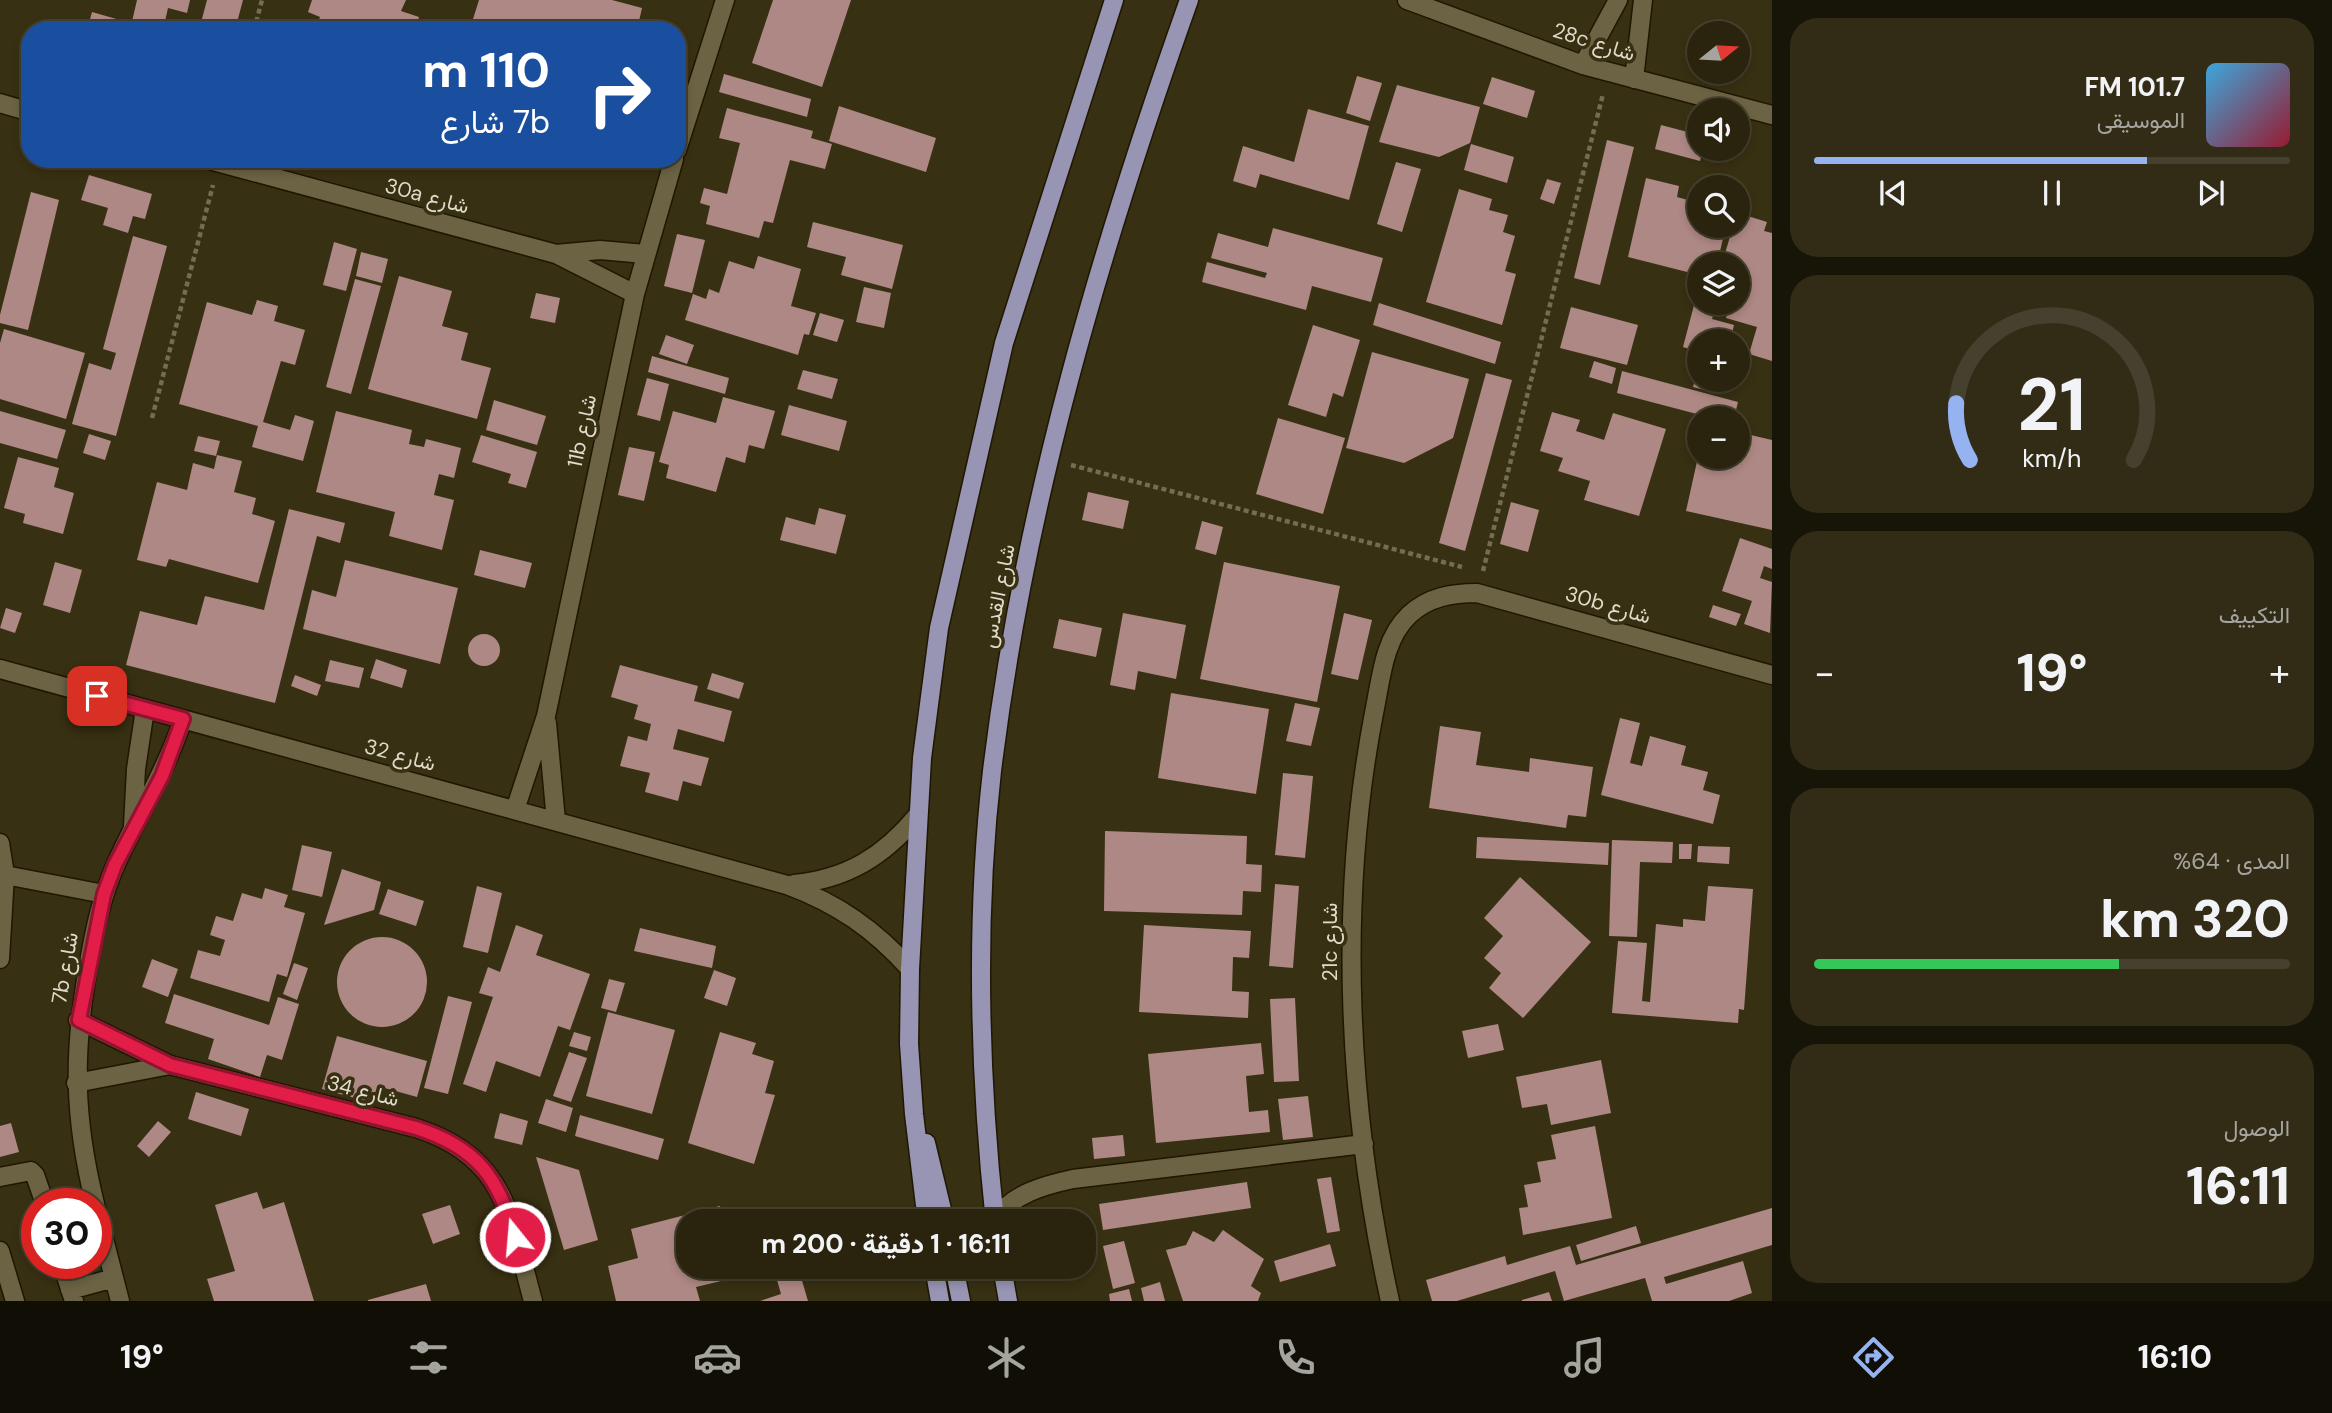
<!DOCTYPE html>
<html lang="ar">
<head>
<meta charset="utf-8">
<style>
	body { margin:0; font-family:"DM Sans",Vazirmatn,sans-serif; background:#322c17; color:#f1f3f6; direction:rtl; height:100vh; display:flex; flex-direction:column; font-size:26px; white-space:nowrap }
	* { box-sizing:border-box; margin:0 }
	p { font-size:23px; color:#a5a49e }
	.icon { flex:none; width:38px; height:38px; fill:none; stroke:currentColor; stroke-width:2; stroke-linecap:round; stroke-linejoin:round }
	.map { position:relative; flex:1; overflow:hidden; direction:ltr }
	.side { display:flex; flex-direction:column; gap:18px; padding:18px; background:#171408; width:560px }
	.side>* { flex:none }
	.top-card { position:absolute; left:21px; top:21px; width:665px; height:147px; border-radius:28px; box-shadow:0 4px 10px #0003,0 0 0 2px #46412e; direction:rtl; background:#1a4fa0; color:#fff; overflow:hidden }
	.needle { width:46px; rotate:72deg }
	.buttons { position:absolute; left:1687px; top:21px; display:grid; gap:14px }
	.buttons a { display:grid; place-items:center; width:63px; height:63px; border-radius:50%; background:#2a240e; box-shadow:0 4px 10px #0003,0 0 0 2px #46412e; font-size:35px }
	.speed { position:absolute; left:21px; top:1188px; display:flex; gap:14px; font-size:35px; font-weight:700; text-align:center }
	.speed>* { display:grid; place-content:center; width:91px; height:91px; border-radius:50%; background:#2a240e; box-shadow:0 4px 10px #0003,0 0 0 2px #46412e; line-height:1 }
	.speed .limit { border:10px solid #d22; background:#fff; color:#111 }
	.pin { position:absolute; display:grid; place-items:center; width:60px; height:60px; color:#fff; margin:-30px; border-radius:14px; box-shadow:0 4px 10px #0006 }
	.me { position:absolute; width:77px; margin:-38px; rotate:343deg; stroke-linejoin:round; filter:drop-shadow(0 0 5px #0008) }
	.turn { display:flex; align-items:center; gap:24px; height:147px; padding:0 21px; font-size:32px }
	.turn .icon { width:91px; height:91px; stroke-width:2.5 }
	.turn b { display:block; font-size:49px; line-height:60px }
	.big { font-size:52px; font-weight:800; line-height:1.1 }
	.side .tile { flex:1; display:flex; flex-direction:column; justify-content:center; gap:10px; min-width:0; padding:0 24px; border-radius:28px; background:#322c17 }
	.side .dial { align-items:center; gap:0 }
	.dial svg { height:182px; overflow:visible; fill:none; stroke:#46412e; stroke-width:7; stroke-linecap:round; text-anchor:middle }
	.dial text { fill:#f1f3f6; stroke:none }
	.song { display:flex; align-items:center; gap:21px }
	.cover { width:84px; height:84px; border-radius:10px; background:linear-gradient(135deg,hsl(200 70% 55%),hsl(350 70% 35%)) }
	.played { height:7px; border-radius:4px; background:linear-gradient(90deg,#95b2f1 70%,#46412e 70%) }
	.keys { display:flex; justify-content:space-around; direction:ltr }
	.heat { display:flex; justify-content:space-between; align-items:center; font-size:38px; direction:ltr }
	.charge { height:10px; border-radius:5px; background:linear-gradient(90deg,#34c759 64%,#46412e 0) }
	.trip { position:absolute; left:676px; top:1209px; width:420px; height:70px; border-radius:28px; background:#2a240e; box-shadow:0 4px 10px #0003,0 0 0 2px #46412e; font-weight:800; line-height:70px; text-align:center; direction:rtl }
	.tabs { display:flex; height:112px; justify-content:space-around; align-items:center; background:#110e06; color:#a5a49e }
	.tabs .icon { width:49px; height:49px }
	.tabs .on { color:#95b2f1 }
	.tabs b { font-size:32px; color:#f1f3f6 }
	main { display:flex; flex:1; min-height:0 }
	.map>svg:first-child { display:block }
	.building { fill:#ae8884 }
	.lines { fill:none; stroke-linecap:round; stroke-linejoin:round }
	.minor-casing { stroke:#1f1700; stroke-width:21 }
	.major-casing { stroke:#1f1700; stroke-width:21 }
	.path { stroke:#746d54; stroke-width:4.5; stroke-dasharray:5 3.5; stroke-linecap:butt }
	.minor { stroke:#6c6345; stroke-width:18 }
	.major { stroke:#9794b4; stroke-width:18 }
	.route-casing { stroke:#92132f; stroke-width:18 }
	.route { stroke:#e11d48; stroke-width:12 }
	.labels { text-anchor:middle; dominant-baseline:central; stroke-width:7; stroke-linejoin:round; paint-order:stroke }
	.street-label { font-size:21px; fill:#dfdac9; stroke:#383012 }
</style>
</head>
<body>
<main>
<section class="side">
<div class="tile">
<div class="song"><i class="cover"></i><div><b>101.7 FM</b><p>الموسيقى</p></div></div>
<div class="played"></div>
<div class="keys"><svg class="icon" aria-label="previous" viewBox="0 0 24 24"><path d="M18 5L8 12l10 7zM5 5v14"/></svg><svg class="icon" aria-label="pause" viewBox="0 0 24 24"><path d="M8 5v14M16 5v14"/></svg><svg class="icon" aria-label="next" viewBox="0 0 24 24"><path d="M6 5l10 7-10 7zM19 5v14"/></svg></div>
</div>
<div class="tile dial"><svg viewBox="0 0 100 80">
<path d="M14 69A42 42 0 1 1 86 69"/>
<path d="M14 69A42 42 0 0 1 8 44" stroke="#95b2f1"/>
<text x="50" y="56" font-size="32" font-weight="700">21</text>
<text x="50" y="72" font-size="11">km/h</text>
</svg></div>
<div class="tile"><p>التكييف</p>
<div class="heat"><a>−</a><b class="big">19°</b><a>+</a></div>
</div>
<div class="tile"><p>المدى · 64%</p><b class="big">320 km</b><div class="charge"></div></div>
<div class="tile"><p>الوصول</p><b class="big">16:11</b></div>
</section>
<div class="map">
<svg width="1772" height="1301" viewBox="0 0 1772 1301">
	<rect width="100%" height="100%" fill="#383012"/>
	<path class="building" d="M137,0H190L187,13L168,8L163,30H130Z
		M207,0H243L235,30H199Z
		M312,0H406L401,11L419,17L415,30H315L320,17L308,12Z
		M479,0H612L642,8L637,30H514L473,19Z
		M773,0H851L822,87L752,63Z
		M92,12L120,20L118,30H87Z
		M724,74L811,99L807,117L719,92Z
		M1357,76L1382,83L1370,121L1346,113Z
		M1492,77L1535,91L1527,118L1483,104Z
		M1397,85L1480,107L1470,143L1439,157L1379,142Z
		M839,106L936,138L926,172L829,141Z
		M727,108L813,131L811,138L832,144L825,169L790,160L773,223L764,221L759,238L706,224L710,206L700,203L704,188L727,194L740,143L719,138Z
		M1308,109L1369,126L1349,200L1260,174L1256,188L1233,181L1243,146L1294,162Z
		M1661,125L1699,135V149H1703L1700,161L1655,149Z
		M1607,140L1634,147L1600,285L1574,278Z
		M1471,144L1514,157L1507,183L1464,170Z
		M1396,162L1421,169L1402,232L1377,224Z
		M89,175L152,194L145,219L133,216L128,233L103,225L108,208L81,200Z
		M1646,178L1679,186L1677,197L1699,203V226H1726L1717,264H1699V275L1628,257Z
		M1547,179L1561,183L1554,204L1540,199Z
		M1459,189L1492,199L1489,210L1508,215L1503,232L1515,236L1505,271L1516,274L1502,325L1426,302Z
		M31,192L59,200L28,330L0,323V315Z
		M1738,213L1767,222L1764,231L1772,233V361L1749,354L1757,327L1726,318L1730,303L1743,304L1747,291L1738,288V264H1722L1733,226H1738Z
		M813,222L903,245L892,289L841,275L846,257L807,247Z
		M1273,228L1383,258L1371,302L1312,286L1306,310L1202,282L1207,262L1265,278L1267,273L1211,258L1218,233L1268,247Z
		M677,234L705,240L692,293L664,286Z
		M133,236L167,246L116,436L72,424L89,363L111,370L116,353L103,349Z
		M334,242L357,249L346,291L323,285Z
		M361,252L388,259L382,283L356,276Z
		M758,256L801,269L791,306L816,313L809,335L804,334L798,355L685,320L693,294L706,299L709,289L719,293L729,261L754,269Z
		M399,276L452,291L442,326L468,333L461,360L491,368L477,419L368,389Z
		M355,279L381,286L351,394L326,387Z
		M864,287L891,293L884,328L856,322Z
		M1698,290L1699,303H1717L1712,319L1734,325L1730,341H1699V352L1683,347Z
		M536,293L560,298L555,323L530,318Z
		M257,300L278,306L274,321L305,330L295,365L281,361L263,422L290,430L295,415L314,421L303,461L252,447L258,426L179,404L207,302L252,315Z
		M1379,303L1501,342L1495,364L1373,325Z
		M1571,307L1638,325L1627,365L1560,348Z
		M820,313L844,320L837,342L813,335Z
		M1313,325L1360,340L1343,397L1333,393L1326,417L1288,405Z
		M4,329L85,353L66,419L0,399V343Z
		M666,335L694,345L687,364L659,354Z
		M1372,352L1469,379L1453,438L1404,463L1346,448Z
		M652,356L729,378L725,394L648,372Z
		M1594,361L1616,368L1612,384L1589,377Z
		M1698,369L1699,380H1720L1716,393L1693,387Z
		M803,370L838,379L832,399L797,389Z
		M1622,371L1738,402L1734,418H1712L1617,393Z
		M1486,373L1512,380L1465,551L1439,543Z
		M647,378L669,384L660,421L637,415Z
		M723,397L775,411L764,449L749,445L745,463L726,457L716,492L666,478L669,465L659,462L673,411L716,423Z
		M494,400L546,416L537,445L486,430Z
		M789,405L847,421L839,451L781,435Z
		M0,411L66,430L57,459L0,443Z
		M336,411L412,430L409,444L424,447L426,439L461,448L454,478L439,474L434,495L454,500L442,550L389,536L395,512L316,492Z
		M1552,412L1580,420L1576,431L1604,440L1613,413L1666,429L1639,516L1584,500L1590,481L1558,471L1563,458L1540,451Z
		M1278,418L1345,438L1323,514L1256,494Z
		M1738,432L1772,440V530L1686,511L1698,457H1738Z
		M89,434L111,441L105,460L83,453Z
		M481,435L537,452L526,488L508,483L511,474L472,462Z
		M198,436L220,441L216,456L194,451Z
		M629,447L655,452L644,501L618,495Z
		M217,455L242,461L234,492L256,498L252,514L275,521L258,583L169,559L166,567L137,560L157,482L187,490L193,463L214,469Z
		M18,457L59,468L54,487L74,493L63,534L23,523L25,514L4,508Z
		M1088,492L1129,501L1123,529L1082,520Z
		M1511,502L1539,510L1528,552L1500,544Z
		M819,508L846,515L836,554L780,540L786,517L815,525Z
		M289,509L345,523L340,543L317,536L275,703L126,665L140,611L197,625L205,596L264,610Z
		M1202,521L1223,527L1216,555L1195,549Z
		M1740,538L1772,549V569L1764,566L1760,578L1772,582L1770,633L1744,624L1752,601L1722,591Z
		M480,550L532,563L525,588L474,575Z
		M345,560L458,588L440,664L303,629L312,590L336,597Z
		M55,562L82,570L70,613L43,605Z
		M1224,562L1340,586L1317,702L1200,679Z
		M1713,605L1741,614L1736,626L1709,617Z
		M6,608L22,613L15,633L0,628Z
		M1123,613L1186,625L1176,679L1138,671L1135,690L1110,685Z
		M1344,613L1372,620L1358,680L1331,674Z
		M1059,619L1102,628L1096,657L1053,648Z
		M468 650a16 16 0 1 1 32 0a16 16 0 1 1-32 0Z
		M376,659L407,670L402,688L370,678Z
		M330,660L364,668L359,688L325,681Z
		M620,665L698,686L694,701L732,711L724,742L678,729L673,749L709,758L701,786L683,781L678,801L645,792L650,773L620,766L628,736L647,741L651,724L634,719L638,705L611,697Z
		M712,673L744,683L739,699L707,689Z
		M295,675L321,685L317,696L291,686Z
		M1171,693L1269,709L1256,794L1158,778Z
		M1295,703L1320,708L1311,746L1286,741Z
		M1620,718L1640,723L1630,763L1642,766L1650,736L1686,746L1681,765L1708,772L1703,790L1720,795L1713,824L1601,795Z
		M1440,726L1481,732L1476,765L1529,772L1530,758L1593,767L1586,817L1568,815L1566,828L1429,808Z
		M1283,773L1313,776L1305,858L1275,855Z
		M1105,831L1247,836L1246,864L1262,865L1261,892L1243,891L1242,915L1104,911Z
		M1477,837L1609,843L1608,865L1476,858Z
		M1612,840L1673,842L1672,863L1640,862L1637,937L1609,936Z
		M1679,844H1692L1691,859H1679Z
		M302,845L332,852L322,897L292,890Z
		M1698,846L1730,847L1729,864L1697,862Z
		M342,869L381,882L374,910L324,925Z
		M1520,877L1591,942L1523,1018L1489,988L1501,973L1484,958L1503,936L1484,918Z
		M1275,884L1299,886L1293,968L1269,966Z
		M477,886L502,893L488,953L463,947Z
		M1708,886L1753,889L1744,1010L1739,1009L1738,1023L1612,1013L1618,941L1647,943L1642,1001L1650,1002L1656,924L1683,927V919L1705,921Z
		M265,888L288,895L284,907L305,913L287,977L277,974L269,1002L190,978L198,950L220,956L225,940L210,935L216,916L233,921L242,893L262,899Z
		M388,889L424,901L416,926L379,914Z
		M516,925L543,935L536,955L590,974L570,1030L558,1026L540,1077L496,1061L486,1092L463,1084L493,997L479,993L488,967L500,972Z
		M1144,925L1251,931L1249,958L1233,957L1232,991L1249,992L1248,1018L1139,1012Z
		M640,928L716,946L712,968L634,951Z
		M337 982a45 45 0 1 1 90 0a45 45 0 1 1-90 0Z
		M152,959L178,969L168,997L142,987Z
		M294,963L308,968L297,1000L283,994Z
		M714,970L736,978L727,1006L704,998Z
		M609,979L625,983L616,1012L601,1008Z
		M174,994L269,1025L278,997L299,1004L282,1060L267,1055L260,1077L208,1059L214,1039L165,1023Z
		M448,996L472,1002L448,1094L424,1088Z
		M1295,998L1299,1081L1274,1082L1270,999Z
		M608,1012L675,1030L652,1114L586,1096Z
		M1498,1024L1504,1050L1468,1058L1462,1031Z
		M574,1032L591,1037L587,1051L569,1046Z
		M720,1032L756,1043L752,1054L774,1061L765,1093L775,1095L754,1164L688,1143Z
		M337,1036L427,1061L417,1097L381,1087L376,1104L322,1089Z
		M1261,1043L1264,1074L1246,1076L1249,1112L1268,1110L1270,1132L1156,1143L1148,1054Z
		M569,1052L587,1058L571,1102L553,1096Z
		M1601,1060L1611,1113L1551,1125L1547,1104L1522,1108L1516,1077Z
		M196,1092L249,1109L241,1136L188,1119Z
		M1308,1096L1313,1137L1283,1140L1278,1099Z
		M546,1099L573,1108L566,1132L538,1123Z
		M500,1113L528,1121L522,1145L494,1138Z
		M580,1115L664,1139L658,1160L575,1136Z
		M158,1121L171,1132L149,1157L137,1146Z
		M11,1123L19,1152L0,1157V1126Z
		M1595,1126L1612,1218L1523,1235L1519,1208L1528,1207L1524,1185L1541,1182L1537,1162L1556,1159L1551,1135Z
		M1123,1135L1125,1156L1094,1159L1092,1138Z
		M536,1157L579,1170L598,1240L564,1250Z
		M1331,1177L1340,1231L1327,1233L1317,1179Z
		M1247,1182L1251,1208L1103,1230L1099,1204Z
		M257,1192L263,1209L284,1202L314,1301H214L207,1279L235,1271L215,1205Z
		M450,1205L460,1234L433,1244L422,1214Z
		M720,1206L724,1222H688V1267H736L738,1277L696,1287L700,1301H616L608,1266L638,1258L631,1229Z
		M1772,1208V1245L1664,1277L1666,1284L1743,1261L1752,1293L1729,1301H1652L1645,1278L1564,1301L1555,1271L1457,1301H1432L1426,1280L1505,1256L1507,1265L1570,1246L1576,1265Z
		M1636,1226L1641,1243L1581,1261L1576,1245Z
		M1223,1230L1264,1259L1251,1286L1261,1293L1258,1301H1183L1166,1250L1186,1245L1193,1231L1214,1242Z
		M1124,1241L1135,1283L1113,1289L1103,1246Z
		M1330,1244L1336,1266L1280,1282L1274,1261Z
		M798,1267L808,1301H760L781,1294L775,1273Z
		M1160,1282L1165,1301H1144L1141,1288Z
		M426,1284L431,1301H368V1300Z
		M1129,1289L1132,1301H1110L1109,1294Z
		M1549,1292L1552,1301H1522V1300Z"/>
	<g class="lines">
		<g class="minor-casing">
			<path id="minor" d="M1407,0L1583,65L1772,115
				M1583,65L1618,0
				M1634,79L1643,0
				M0,103L30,112
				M677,150L725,0
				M206,159L556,254L635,294
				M556,254L600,250L645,254
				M0,669L787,885C838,904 874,929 910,969
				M547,723L556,821
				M515,810L546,716L635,294L674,159
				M133,826L136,769L145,709
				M0,843L5,875L0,959
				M5,875L104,894
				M794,884C847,879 884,856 917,816
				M78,1020L170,1065L416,1128C508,1157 510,1219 533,1301
				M76,1083L170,1065
				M0,1177L31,1171L35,1175L45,1204
				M95,1204C73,1115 73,1051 89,962C95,928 102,895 116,864C138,815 166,771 183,719
				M96,1208L120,1301
				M995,1220C1011,1194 1045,1185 1073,1179L1364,1144
				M0,1251L15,1301
				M62,1264L74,1301
				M70,1290L114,1278
				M1390,1301C1348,1110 1337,905 1374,713C1381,680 1383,640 1409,615C1428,597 1452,593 1477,593L1772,675"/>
		</g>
		<g class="major-casing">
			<path id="major" d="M926,1143L945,1222
				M927,1222L914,1114L909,1044L910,969L922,758L939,628L1004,343L1114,0
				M995,1222C979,1073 975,919 992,771C1024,507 1100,250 1189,0
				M934,1267L940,1301
				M954,1267L961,1301
				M1002,1267L1008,1301"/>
		</g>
		<path class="path" d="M254,30L262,0
			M152,418L213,185
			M1071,465L1462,567
			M1483,571L1603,94"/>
		<use href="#minor" class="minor"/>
		<use href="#major" class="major"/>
	</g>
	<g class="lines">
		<g class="route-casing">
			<path id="route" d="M97,696L183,719L162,776L115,865L104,894L79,1020L170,1065L416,1128C476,1147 499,1177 515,1237"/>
		</g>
		<use href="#route" class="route"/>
	</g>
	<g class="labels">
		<g class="street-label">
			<text transform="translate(1594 42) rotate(17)">28c شارع</text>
			<text transform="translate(427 196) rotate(15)">30a شارع</text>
			<text transform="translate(582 431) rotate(-78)">11b شارع</text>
			<text transform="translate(998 596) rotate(-79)">شارع القدس</text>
			<text transform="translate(1608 605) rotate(16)">30b شارع</text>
			<text transform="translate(400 755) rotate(15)">شارع 32</text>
			<text transform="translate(1330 942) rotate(-90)">21c شارع</text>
			<text transform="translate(65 968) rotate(-80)">7b شارع</text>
			<text transform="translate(363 1091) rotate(14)">شارع 34</text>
		</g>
	</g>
</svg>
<div class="buttons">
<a><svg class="needle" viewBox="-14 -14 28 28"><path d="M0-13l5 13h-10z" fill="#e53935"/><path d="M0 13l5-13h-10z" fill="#a5a49e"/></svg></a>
<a><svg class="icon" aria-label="sound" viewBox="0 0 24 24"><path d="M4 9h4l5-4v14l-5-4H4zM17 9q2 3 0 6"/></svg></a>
<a><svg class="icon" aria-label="search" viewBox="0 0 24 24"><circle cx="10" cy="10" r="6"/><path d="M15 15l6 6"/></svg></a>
<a><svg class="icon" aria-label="layers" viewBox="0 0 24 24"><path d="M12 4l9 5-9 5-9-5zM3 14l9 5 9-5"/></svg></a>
<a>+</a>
<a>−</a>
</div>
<div class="speed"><div class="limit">30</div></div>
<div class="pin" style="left:97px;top:696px;background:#d93025"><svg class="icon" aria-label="arrive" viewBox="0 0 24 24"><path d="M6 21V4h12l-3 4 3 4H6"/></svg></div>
<svg class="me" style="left:515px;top:1237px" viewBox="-20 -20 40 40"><circle r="17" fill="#e11d48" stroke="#fff" stroke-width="3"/><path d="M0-11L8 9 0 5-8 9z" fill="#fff"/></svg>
<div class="trip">16:11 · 1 دقيقة · 200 m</div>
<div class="top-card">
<div class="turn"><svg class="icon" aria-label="right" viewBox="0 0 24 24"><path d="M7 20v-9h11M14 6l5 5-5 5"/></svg><div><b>110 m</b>7b شارع</div></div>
</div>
</div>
</main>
<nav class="tabs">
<b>16:10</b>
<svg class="icon on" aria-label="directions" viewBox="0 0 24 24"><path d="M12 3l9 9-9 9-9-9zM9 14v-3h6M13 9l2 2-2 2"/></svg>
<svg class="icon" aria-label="music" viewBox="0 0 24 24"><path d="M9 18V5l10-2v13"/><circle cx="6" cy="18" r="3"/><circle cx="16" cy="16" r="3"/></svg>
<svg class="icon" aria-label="phone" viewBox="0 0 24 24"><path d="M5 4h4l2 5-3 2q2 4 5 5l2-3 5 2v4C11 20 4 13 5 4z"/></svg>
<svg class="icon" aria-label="climate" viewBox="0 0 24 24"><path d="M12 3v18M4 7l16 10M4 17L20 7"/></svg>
<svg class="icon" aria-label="car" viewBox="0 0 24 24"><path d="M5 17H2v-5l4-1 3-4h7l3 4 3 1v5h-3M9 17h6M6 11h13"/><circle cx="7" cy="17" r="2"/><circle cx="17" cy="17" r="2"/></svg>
<svg class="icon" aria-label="filters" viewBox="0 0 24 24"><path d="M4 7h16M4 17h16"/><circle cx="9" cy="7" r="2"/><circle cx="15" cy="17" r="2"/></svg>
<b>19°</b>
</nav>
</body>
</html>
